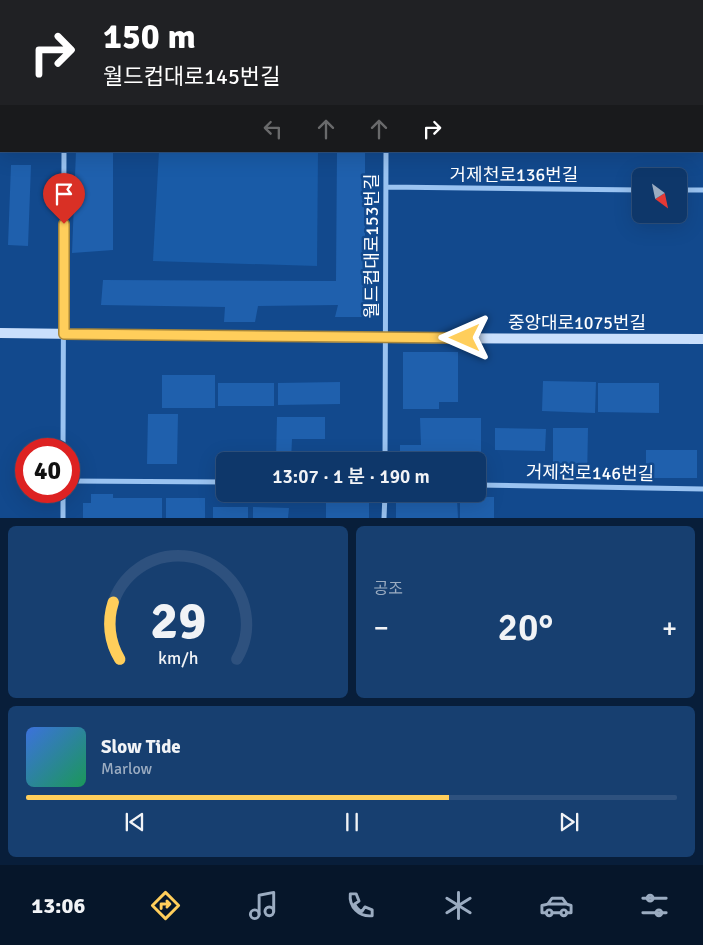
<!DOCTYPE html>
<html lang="ko">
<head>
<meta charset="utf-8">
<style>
	body { margin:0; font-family:Signika,"Noto Sans KR",sans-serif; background:#173f70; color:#f1f3f6; height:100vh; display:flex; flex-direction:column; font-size:19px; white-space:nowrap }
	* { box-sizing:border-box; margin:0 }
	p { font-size:16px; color:#9bacc1 }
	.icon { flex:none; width:28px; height:28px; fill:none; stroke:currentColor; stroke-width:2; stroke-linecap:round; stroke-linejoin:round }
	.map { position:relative; height:518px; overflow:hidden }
	.details { display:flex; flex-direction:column; gap:8px; padding:8px; background:#081e3a; flex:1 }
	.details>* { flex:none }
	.guide { position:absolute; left:0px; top:0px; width:704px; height:152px; box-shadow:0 5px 20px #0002,0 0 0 1px #2e517e; background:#202124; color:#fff; overflow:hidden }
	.needle { width:32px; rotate:147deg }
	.fabs { position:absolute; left:632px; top:168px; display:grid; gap:10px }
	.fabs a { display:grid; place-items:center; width:55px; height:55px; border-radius:8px; background:#0e376a; box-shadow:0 5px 20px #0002,0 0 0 1px #2e517e; font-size:25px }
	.speed { position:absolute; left:15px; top:438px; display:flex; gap:10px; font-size:25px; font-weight:700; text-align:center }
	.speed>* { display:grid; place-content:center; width:65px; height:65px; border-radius:50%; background:#0e376a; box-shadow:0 5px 20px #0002,0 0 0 1px #2e517e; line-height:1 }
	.speed .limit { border:8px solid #d22; background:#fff; color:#111 }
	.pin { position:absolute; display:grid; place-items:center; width:42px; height:42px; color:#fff; margin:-51px -21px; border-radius:50% 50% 50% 0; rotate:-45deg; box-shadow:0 0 5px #0007 }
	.pin .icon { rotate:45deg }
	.me { position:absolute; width:55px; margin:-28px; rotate:270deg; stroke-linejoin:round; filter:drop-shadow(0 0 4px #0008) }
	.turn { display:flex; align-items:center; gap:18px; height:105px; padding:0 20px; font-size:22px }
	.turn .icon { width:65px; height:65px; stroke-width:2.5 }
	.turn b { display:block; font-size:35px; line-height:42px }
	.lanes { display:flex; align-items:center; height:48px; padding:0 20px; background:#0003; justify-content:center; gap:25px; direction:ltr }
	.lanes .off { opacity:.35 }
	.big { font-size:38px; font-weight:600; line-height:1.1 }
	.details .tile { flex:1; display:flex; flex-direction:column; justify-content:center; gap:8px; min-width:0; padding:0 18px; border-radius:8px; background:#173f70 }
	.details .dial { align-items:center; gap:0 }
	.dial svg { height:130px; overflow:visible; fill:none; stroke:#2e517e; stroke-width:7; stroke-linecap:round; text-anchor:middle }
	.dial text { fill:#f1f3f6; stroke:none }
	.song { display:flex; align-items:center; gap:15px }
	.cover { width:60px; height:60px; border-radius:8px; background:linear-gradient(135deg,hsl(220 70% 55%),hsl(150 70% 35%)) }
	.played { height:5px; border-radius:2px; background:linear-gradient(90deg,#ffce5b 65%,#2e517e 65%) }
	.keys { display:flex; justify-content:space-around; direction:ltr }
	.heat { display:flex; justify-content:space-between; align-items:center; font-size:28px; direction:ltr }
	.details .tiles { flex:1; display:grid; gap:8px; grid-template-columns:1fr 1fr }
	.tile:last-child { grid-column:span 2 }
	.trip { position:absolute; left:216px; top:452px; width:270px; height:50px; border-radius:8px; background:#0e376a; box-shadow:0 5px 20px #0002,0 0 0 1px #2e517e; font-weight:600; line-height:50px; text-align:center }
	.menu { display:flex; height:80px; justify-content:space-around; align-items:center; background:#06162a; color:#9bacc1 }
	.menu .icon { width:35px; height:35px }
	.menu .active { color:#ffce5b }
	.menu b { font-size:22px; color:#f1f3f6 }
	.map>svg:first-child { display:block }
	.green { fill:#195ba7 }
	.building { fill:#1f60ad }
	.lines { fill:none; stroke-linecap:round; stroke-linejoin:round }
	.street { stroke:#9ac3f1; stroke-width:5 }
	.secondary { stroke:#c9dffc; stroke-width:10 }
	.route-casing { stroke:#a6863b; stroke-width:12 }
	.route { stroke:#ffce5b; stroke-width:9 }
	.labels { text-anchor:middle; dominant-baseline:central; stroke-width:5; stroke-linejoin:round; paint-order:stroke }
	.street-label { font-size:18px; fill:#fff; stroke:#12498d }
</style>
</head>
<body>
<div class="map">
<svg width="703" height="518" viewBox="0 0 703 518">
	<rect width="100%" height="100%" fill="#12498d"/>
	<path class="green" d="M159,151H318L317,266L153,261Z"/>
	<path class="building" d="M76,151H113V250L72,253Z
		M337,151H365V317H335L338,305L258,306L255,322H224L225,307L101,305L103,280L336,281Z
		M11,165H31L28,246L8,245Z
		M403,352H458V402H439V409H403Z
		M162,375H215V408H162Z
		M543,381L596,382L595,413L542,411Z
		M340,382V404L278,405V383Z
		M218,383H274V406H218Z
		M598,383H659V413L598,412Z
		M148,414H178L177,464H147Z
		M277,417H325V439H292L291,461H276Z
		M420,418H481V464H478V461H400V445H421Z
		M495,428L546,429L545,451L495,450Z
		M553,428H588L587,480L553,479Z
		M646,450H697V478H646Z
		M91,494H113V498H162V518H83V503H91Z
		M326,496H369V518H326Z
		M460,497H494V518H460Z
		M166,498H205V518H166Z
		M457,499L458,518H396V500Z
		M213,507H248V518H213Z
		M253,507L289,508L288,518H253Z"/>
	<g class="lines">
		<path class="street" d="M64,1V0
			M387,1V0
			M0,38H1
			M702,39H703
			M386,187L641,190
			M679,190H703
			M63,449L64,151
			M385,461L386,151
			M69,481L225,482
			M478,485L703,489
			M63,518V491
			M384,518L385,494"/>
		<path class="secondary" d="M0,333L385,338L703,339"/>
	</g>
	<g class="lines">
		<g class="route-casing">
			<path id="route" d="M64,224V334L465,338"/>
		</g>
		<use href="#route" class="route"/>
	</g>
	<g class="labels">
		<g class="street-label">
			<text x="514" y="175">거제천로136번길</text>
			<text transform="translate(372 246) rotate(-90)">월드컵대로153번길</text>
			<text x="577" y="323">중앙대로1075번길</text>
			<text transform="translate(590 473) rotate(1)">거제천로146번길</text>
		</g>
	</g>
</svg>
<div class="fabs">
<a><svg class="needle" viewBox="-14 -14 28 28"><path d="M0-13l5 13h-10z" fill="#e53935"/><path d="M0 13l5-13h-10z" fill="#9bacc1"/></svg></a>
</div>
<div class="speed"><div class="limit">40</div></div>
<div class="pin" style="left:64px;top:224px;background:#d93025"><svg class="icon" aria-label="arrive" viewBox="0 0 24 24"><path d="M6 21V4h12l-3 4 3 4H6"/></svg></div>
<svg class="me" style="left:465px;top:338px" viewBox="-20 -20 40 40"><path d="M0-17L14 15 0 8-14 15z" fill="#ffce5b" stroke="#fff" stroke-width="4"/></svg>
<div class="trip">13:07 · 1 분 · 190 m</div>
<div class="guide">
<div class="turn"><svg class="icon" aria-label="right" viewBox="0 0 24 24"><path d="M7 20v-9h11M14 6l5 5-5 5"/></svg><div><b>150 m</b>월드컵대로145번길</div></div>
<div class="lanes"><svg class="icon off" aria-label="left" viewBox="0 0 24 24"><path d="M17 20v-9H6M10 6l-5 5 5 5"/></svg><svg class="icon off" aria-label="ahead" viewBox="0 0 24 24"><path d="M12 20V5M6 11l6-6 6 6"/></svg><svg class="icon off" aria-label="ahead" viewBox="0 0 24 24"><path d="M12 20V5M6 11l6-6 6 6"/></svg><svg class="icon" aria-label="right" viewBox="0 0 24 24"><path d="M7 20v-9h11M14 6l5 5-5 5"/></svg></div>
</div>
</div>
<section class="details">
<div class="tiles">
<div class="tile dial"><svg viewBox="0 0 100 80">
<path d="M14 69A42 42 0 1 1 86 69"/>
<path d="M14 69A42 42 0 0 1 10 34" stroke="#ffce5b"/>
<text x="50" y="56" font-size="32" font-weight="700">29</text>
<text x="50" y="72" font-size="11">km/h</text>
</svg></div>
<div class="tile"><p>공조</p>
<div class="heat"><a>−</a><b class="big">20°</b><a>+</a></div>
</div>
<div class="tile">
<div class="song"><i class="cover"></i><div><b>Slow Tide</b><p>Marlow</p></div></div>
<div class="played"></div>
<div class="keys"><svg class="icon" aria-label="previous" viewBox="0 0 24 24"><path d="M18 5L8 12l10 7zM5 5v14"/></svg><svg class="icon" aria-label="pause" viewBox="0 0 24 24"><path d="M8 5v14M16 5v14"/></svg><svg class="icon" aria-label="next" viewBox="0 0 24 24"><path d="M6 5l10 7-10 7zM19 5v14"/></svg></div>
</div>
</div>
</section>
<nav class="menu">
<b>13:06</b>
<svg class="icon active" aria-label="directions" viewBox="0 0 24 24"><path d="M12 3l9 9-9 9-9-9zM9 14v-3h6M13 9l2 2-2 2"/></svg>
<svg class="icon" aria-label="music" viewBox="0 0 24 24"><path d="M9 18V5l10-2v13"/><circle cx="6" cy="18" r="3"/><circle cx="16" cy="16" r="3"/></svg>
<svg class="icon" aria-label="phone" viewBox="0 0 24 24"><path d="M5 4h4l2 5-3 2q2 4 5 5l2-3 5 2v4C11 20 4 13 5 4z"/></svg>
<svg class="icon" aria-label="climate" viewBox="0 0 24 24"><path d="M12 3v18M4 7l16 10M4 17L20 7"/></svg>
<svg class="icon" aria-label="car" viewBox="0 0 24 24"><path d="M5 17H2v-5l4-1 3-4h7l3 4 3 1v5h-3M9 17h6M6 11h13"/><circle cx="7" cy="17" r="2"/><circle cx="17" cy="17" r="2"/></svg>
<svg class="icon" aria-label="filters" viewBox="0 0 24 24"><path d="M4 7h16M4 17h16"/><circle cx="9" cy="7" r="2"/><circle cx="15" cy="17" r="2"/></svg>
</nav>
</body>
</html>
